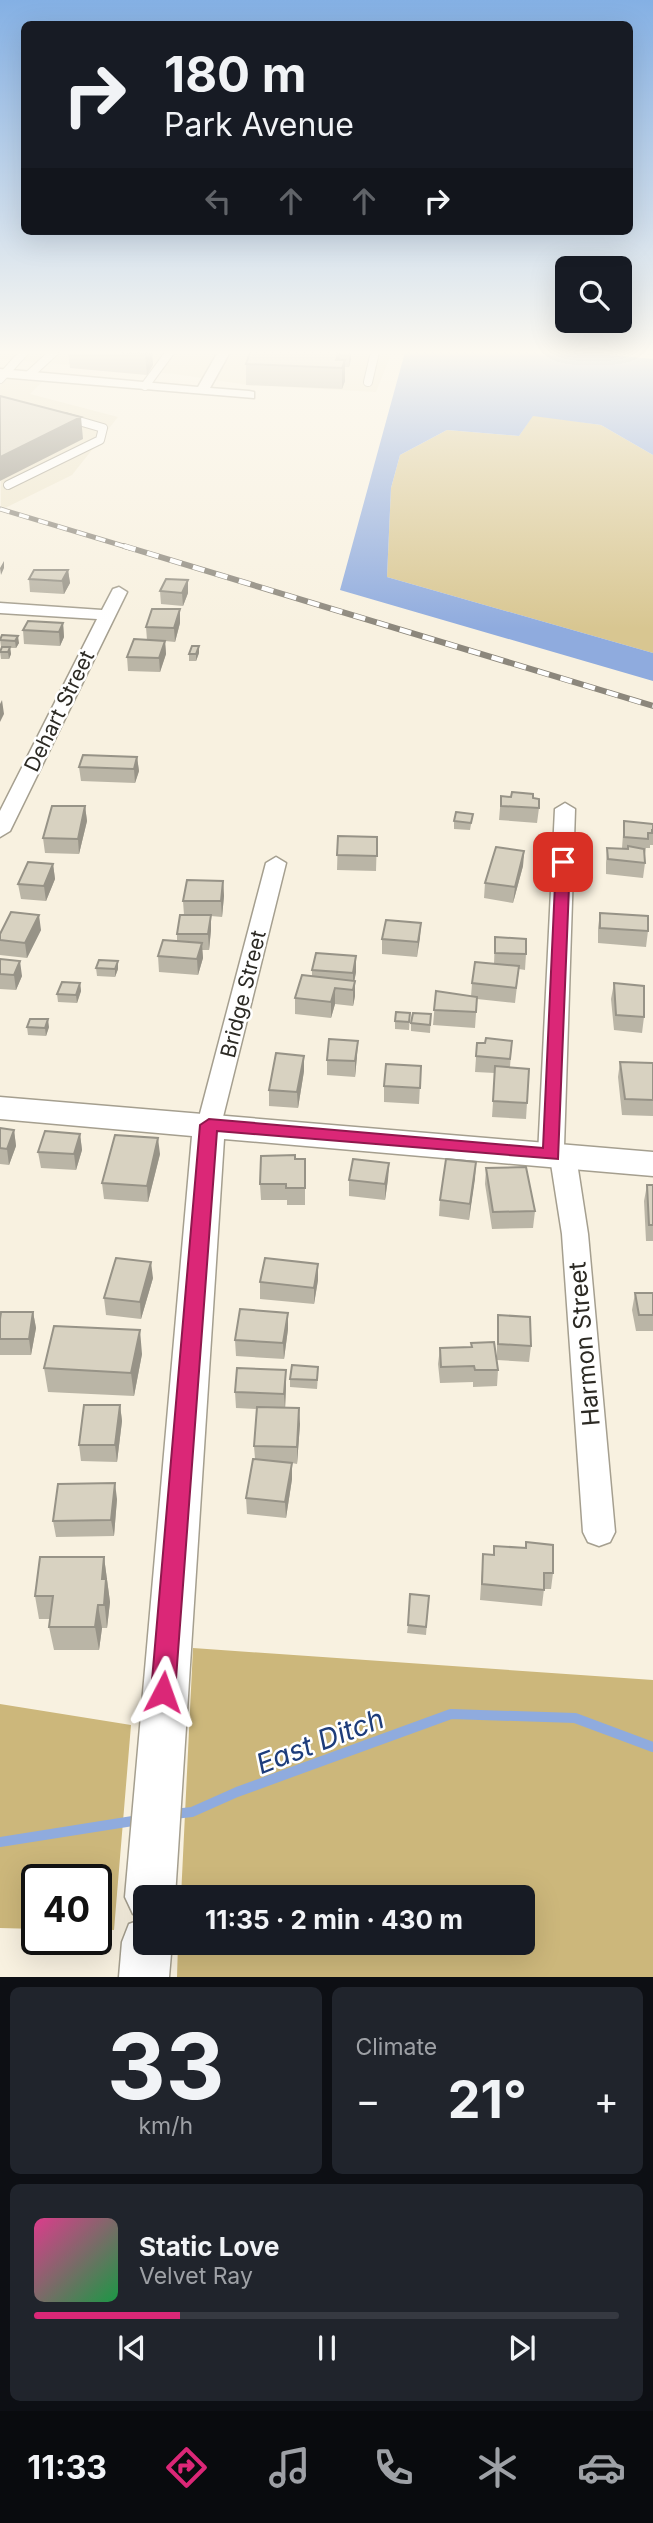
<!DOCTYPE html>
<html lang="en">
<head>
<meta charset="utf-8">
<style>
	body { margin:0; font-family:Inter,sans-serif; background:#20242c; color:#f1f3f6; height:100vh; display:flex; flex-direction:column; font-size:26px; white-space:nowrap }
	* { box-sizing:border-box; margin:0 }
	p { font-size:23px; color:#9ea1a6 }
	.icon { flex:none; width:38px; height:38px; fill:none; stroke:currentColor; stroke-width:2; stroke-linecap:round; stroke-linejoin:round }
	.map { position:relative; height:1977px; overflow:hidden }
	.panel { display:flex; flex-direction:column; gap:10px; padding:10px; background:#0d0f14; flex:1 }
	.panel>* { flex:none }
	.guide { position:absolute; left:21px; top:21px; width:612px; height:214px; border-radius:10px; box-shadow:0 7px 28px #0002; background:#171b24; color:#f1f3f6; overflow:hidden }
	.buttons { position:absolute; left:555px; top:256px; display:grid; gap:14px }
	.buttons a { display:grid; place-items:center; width:77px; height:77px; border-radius:10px; background:#171b24; box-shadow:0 7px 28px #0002; font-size:35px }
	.speed { position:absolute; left:21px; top:1864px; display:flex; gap:14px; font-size:35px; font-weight:700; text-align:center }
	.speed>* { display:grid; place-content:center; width:91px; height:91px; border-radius:50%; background:#171b24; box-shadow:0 7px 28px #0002; line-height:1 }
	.speed .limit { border:4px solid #111; border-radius:10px; background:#fff; color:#111 }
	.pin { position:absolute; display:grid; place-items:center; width:60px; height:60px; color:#fff; margin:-30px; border-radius:14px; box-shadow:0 4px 10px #0006 }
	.me { position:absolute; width:77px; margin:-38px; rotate:4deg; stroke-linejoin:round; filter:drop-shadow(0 0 5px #0008) }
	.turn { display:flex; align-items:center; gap:24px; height:147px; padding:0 28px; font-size:32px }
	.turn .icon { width:91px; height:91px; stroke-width:2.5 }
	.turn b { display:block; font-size:49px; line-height:60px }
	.lanes { display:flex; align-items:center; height:66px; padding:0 28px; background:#0003; justify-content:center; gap:35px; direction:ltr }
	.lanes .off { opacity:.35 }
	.big { font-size:52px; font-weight:700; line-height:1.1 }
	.panel .card { flex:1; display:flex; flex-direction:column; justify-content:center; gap:10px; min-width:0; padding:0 24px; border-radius:10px; background:#20242c }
	.panel .dial { align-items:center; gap:0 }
	.dial b { font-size:91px; line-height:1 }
	.song { display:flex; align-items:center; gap:21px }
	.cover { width:84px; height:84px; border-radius:10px; background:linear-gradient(135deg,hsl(330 70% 55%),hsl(140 70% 35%)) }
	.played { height:7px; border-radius:4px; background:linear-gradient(90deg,#db2777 25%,#363941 25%) }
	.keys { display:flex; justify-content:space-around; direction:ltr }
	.heat { display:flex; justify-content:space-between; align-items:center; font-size:38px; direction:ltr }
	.panel .tiles { flex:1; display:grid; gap:10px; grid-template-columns:1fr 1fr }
	.card:last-child { grid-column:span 2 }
	.trip { position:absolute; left:133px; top:1885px; width:402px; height:70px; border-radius:10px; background:#171b24; box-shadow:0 7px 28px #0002; font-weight:700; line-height:70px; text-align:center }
	.tab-bar { display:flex; height:112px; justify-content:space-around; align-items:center; background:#090b0e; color:#9ea1a6 }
	.tab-bar .icon { width:49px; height:49px }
	.tab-bar .active { color:#db2777 }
	.tab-bar b { font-size:32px; color:#f1f3f6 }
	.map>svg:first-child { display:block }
	.built { fill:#eee6cd }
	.green { fill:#d8c691 }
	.forest { fill:#ccb77b }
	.water { fill:#8fabde }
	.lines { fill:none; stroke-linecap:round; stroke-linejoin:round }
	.stream { stroke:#8fabde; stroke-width:10 }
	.service-casing { stroke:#a59f8f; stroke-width:10 }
	.minor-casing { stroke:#a59f8f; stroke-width:3 }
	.tertiary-casing { stroke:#a59f8f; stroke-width:3 }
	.service { stroke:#fff; stroke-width:8 }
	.minor { fill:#fff; fill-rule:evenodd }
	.tertiary { fill:#fff; fill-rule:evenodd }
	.rail-far1-casing { stroke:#8c877c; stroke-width:5 }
	.rail-casing { stroke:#8c877c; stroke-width:6 }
	.rail-far1 { stroke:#fff; stroke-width:3.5; stroke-dasharray:10; stroke-linecap:butt }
	.rail { stroke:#fff; stroke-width:4.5; stroke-dasharray:12; stroke-linecap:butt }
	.wall { fill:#bab5a6 }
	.shaded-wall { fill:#979387 }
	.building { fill:#d8d2c1; stroke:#979387; stroke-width:2 }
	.route { fill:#db2777; stroke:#8e194d; stroke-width:2 }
	.labels { text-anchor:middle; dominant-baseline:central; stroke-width:5; stroke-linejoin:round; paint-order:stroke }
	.street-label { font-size:21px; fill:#2c2a24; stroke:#fff }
	.near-street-label { font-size:24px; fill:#2c2a24; stroke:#fff }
	.near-water-label { font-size:28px; font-style:italic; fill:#1e3d7b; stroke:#fff }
</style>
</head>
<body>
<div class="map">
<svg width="653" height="1977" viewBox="0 0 653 1977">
	<rect width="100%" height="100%" fill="#f8f1e0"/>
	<path class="built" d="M0,352H392L376,392L248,385L175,374L0,359Z
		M0,372L47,377L30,394L118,417L72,475L1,510Z"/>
	<path class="green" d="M533,415L601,425L653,455V653L387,577L391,488L400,455L447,430L519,436Z"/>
	<path class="forest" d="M193,1648L653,1680V1977H177L178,1943L523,1942V1897H181Z
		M0,1704L131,1725L114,1930L96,1929V1880H37V1929L0,1928Z"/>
	<path class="water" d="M405,352H581L653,359V455L601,425L533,416L519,436L447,430L400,455L391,488L387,577L653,653V681L340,590Z"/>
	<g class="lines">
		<path class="stream" d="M174,1814L192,1812L237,1792L451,1714L575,1718L653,1747
			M0,1842L139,1820"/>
		<g class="service-casing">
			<path id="service" d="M29,375L54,352
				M0,379L24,352
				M368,382L375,352
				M145,386L170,352
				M8,485L100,440L103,428L65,417"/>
		</g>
		<g class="minor-casing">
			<path id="minor" d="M218,352H230L210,388L249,391L254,392V398L0,377V369L198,387Z
				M119,587L127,592L10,831L0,837V811L97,619L0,613V603L102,610L113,589Z
				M565,803L575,809L564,1147L572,1150L576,1156L588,1234L615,1532L610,1542L599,1546L588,1542L583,1532L562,1234L551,1164L542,1161L538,1155L555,809Z
				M276,857L286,863L221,1125L218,1131L209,1134L200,1131L197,1125L266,863Z"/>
		</g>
		<g class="tertiary-casing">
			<path id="tertiary" d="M0,1097L653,1152V1176L224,1139L175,1897H145V1942H172L169,1977H119L122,1942L129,1924L143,1919L133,1914L125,1897L192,1136L0,1119Z"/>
		</g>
		<use href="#service" class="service"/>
		<use href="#minor" class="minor"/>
		<use href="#tertiary" class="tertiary"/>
		<g class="rail-far1-casing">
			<path id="rail-far1" d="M0,509L130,548"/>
		</g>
		<g class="rail-casing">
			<path id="rail" d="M124,546L653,706"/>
		</g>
		<use href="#rail-far1" class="rail-far1"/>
		<use href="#rail" class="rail"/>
	</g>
	<path class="wall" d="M68,352H152L153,365L147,375L70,368Z
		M250,352H351V359L349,367H345V381L342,389L246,385V364Z
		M68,570L70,583L64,594L30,592L29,579Z
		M188,580V593L183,606L161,604L160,591Z
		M180,609V623L175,642L165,641L166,654L160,672L128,671L127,657L147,640L146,627Z
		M63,623L64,637L60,646L24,644L23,630Z
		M2,635L19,643L16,648H10L11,654L9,659H1L0,651L2,647H1L0,639Z
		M199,646V653L196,661H189V654Z
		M137,757L139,771L135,783L81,781L79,767Z
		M501,796L533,798L539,808L537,823L499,820Z
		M85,806L87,821L79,854L45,853L43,838Z
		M473,814L470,830L454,829V821Z
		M624,821L653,824V845H650V848H646L645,854V863L643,878L606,874V863L607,848H622Z
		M338,836L377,837L376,871L337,870Z
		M524,851L523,866L513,903L484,898L485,883Z
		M53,864L55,879L46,901L21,899L18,884Z
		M223,881L224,896L222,917L211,916V930L209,950H202L203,958L198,975L159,972L158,956L177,941V934L184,915L183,901Z
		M600,913L648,931L646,947L598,943V928Z
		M421,923L417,957L382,954V939Z
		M41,930L27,958L0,955V934Z
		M495,937L526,954L525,970L519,969L515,1003L477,999L475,1028L433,1025L436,991L471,997L472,983L494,964Z
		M0,959L22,976L16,990L0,989Z
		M96,968L118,969L115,977L97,976Z
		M312,970L356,972L354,981H355V996L353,1006L335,1004L331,1018L295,1014V998L312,976Z
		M80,983L81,991L77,1003L58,1002L57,994Z
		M614,983L644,1017L642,1033L614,1030L611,999Z
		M410,1013L409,1030L395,1029V1021Z
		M431,1014L430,1033L411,1031V1023Z
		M27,1027H49L46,1036L28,1035Z
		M512,1041L510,1067L527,1103L526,1119L492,1117L495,1073L475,1072L477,1043H485Z
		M304,1056V1071L298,1108L269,1106V1090Z
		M357,1056L355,1077L327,1075V1060Z
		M620,1062L653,1063V1116L622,1115L618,1077Z
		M421,1066L419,1104L384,1102V1086Z
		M0,1128L14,1130L16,1146L9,1165L0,1164Z
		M80,1134L82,1150L76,1170L41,1168L38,1152Z
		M160,1154L148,1202L104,1199L102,1183Z
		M295,1159H305V1205H287V1200H261L260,1184Z
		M476,1162L469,1220L439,1216L440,1200Z
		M389,1163L388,1179L385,1200L349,1196V1180Z
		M486,1168L535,1211L533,1228L492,1229L485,1184Z
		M647,1185H653V1241H646L644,1201Z
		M318,1264V1280L314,1304L260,1299V1282Z
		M153,1278L141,1319L106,1315L104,1298Z
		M635,1293H653V1331H636L632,1310Z
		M33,1312L36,1328L31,1355H0V1319Z
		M498,1315L531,1346L529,1362L497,1360L498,1370L497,1386L473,1387V1382L440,1383L438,1364L440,1348L471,1347V1343L497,1359V1332Z
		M288,1329L284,1359L236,1356L235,1340Z
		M142,1354L134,1396L48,1392L44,1368Z
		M318,1375L317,1389L290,1387V1379Z
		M286,1386L285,1408L300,1424L297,1464L292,1463V1479L286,1518L247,1514L246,1498L255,1459L254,1446L257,1409L236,1408L235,1392Z
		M120,1405L122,1421L117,1462L81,1461L79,1445Z
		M117,1499L114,1536L56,1537L53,1521Z
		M494,1546L553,1573L551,1589H544L542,1606L480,1600L483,1554L493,1555Z
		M104,1557L110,1602L107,1628H102L99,1650H54L49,1627L50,1619H39L35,1596Z
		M429,1596L426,1635L407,1633L408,1625Z"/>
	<path class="shaded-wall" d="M142,352H152L153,365L147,375L145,354Z
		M339,352H340V367L336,360Z
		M349,352H351V359L349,367Z
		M345,360V381L342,389V368Z
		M81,417L83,439L0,481V457Z
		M4,561V568L1,575L0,568Z
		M68,570L70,583L64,594L62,581Z
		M188,580V593L183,606L182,593Z
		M180,609V623L175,642L174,628Z
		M63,623L64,637L60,646L59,632Z
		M18,636L19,643L16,648L15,641Z
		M165,641L166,654L160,672L159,658Z
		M199,646V653L196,661V654Z
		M10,647L11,654L9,659L8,652Z
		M2,700L4,714L0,722V704Z
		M137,757L139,771L135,783L134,769Z
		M85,806L87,821L79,854L78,839Z
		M524,851L523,866L513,903L515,887Z
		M53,864L55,879L46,901L44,886Z
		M223,881L224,896L222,917L221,901Z
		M39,915L41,930L27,958L25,943Z
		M211,915V930L209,950L208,934Z
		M421,923L420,938L417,957L418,942Z
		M202,943L203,958L198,975L197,959Z
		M356,956V972L353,989V973Z
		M20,961L22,976L16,990L14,975Z
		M118,961V969L115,977V969Z
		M355,981V996L353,1006V990Z
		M80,983L81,991L77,1003L76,995Z
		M335,988V1004L331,1018V1002Z
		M48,1019L49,1027L46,1036L45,1028Z
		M358,1041L357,1056L355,1077V1061Z
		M304,1056V1071L298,1108L297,1092Z
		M14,1130L16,1146L9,1165L7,1149Z
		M80,1134L82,1150L76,1170L74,1154Z
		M158,1138L160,1154L148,1202L147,1186Z
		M476,1162L475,1179L469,1220L470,1204Z
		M389,1163L388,1179L385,1200V1184Z
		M151,1262L153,1278L141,1319L140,1302Z
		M318,1264V1280L314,1304V1288Z
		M33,1312L36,1328L31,1355L29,1339Z
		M288,1313V1329L284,1359L283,1343Z
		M140,1330L142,1354L134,1396L131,1373Z
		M286,1370V1386L285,1410L284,1394Z
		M120,1405L122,1421L117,1462L115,1445Z
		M299,1408L300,1424L297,1464V1447Z
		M292,1463V1479L286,1518L285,1502Z
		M115,1483L117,1499L114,1536L111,1520Z
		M104,1557L110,1602L107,1628L102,1579Z
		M98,1605L102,1628L99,1650L95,1627Z"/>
	<path class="building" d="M120,352H147L145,354Z
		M250,352H339L336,360H345L342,368L246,364Z
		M0,396L81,417L0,457Z
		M34,570H68L62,581L29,579Z
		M166,579L188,580L182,593L160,591Z
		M152,609H180L174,628L146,627Z
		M28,621L63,623L59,632L23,630Z
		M2,635L18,636L15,641L0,640Z
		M134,639L165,641L159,658L127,657Z
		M192,646H199L196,654H189Z
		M2,647H10L8,652H0Z
		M83,755L137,757L134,769L79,767Z
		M512,792L533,794V798L539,799V808L501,806V796L511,797Z
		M52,806H85L78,839L43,838Z
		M456,812L473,814L471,823L454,821Z
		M624,821L653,824V830H652V833H648V839L624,837Z
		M338,836L377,837V856L337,855Z
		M628,846L644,849L645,863L608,859L607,848L628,849Z
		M496,847L524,851L515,887L485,883Z
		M28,862L53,864L44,886L18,884Z
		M187,880L223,881L221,901H183Z
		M11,912L39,915L25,943L0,940V934Z
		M600,913L648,916V931L600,928Z
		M180,915H211L208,934H177Z
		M386,920L421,923L418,942L382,939Z
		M495,937L526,939V954L495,953Z
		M163,940L202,943L197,959L158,956Z
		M316,953L356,956L353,973L312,970Z
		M0,959L20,961L14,975L0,974Z
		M99,960L118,961L115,969L96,968Z
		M475,962L519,966L516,988L472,983Z
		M302,975L355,981L353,990L335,988L331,1002L295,998Z
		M62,982L80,983L76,995L57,994Z
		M614,983L644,986V1017L616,1015Z
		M436,991L477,997L476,1012L434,1010Z
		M396,1012L410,1013L409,1022L395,1021Z
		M413,1013L431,1014L430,1025L411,1023Z
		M30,1019H48L45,1028L27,1027Z
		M486,1038L512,1041L510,1059L476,1056L477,1043H485Z
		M329,1039L358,1041L355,1061L327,1060Z
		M276,1053L304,1056L297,1092L269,1090Z
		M620,1062L653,1063V1100L625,1099Z
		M386,1064L421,1066L420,1088L384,1086Z
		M495,1066L529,1069L527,1103L493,1101Z
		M0,1128L14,1130L7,1149L0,1148Z
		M45,1131L80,1134L74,1154L38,1152Z
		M115,1135L158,1138L147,1186L102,1183Z
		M295,1155V1159H305V1188H286V1184H260L261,1156Z
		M353,1159L389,1163L385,1184L349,1180Z
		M446,1159L476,1162L470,1204L440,1200Z
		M526,1167L535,1211L493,1212L486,1168Z
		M647,1185H653V1225H649Z
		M116,1258L151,1262L140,1302L104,1298Z
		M265,1258L318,1264L314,1288L260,1282Z
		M635,1293H653V1315H639Z
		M240,1309L288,1313L283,1343L235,1340Z
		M1,1312H33L29,1339H0V1319Z
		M498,1315L530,1317L531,1346L498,1344Z
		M54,1326L140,1330L131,1373L44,1368Z
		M494,1342L498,1370H475L474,1366L441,1367L440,1348L472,1347L471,1343Z
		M292,1365L318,1367L317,1380L290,1379Z
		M237,1368L286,1370L284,1394L235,1392Z
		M84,1405H120L115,1445H79Z
		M257,1407L299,1408L297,1447L254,1446Z
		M253,1459L292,1463L285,1502L246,1498Z
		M115,1483L111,1520L53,1521L58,1484Z
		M526,1542L553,1545V1573H544V1590L482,1584L483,1554L494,1555V1546L526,1548Z
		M40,1557H104L102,1579H106L104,1605H98L95,1627H49L53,1596H35Z
		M410,1594L429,1596L426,1627L408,1625Z"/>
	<linearGradient id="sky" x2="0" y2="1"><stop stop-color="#84b0e4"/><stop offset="0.56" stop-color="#fcf9f1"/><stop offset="1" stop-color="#fcf9f1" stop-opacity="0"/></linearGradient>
	<rect width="653" height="629" fill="url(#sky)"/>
	<path class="route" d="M563,858L570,862L558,1159L217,1131L175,1692L172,1700L163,1703L155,1700L151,1692L200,1125L209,1119L543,1148L556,862Z"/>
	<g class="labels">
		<g class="street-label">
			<text transform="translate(59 711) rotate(-64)">Dehart Street</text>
			<text transform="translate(243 994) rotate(-76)">Bridge Street</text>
		</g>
		<g class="near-street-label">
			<text transform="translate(584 1344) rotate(-95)">Harmon Street</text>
		</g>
		<g class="near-water-label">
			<text transform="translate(320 1741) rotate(-21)">East Ditch</text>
		</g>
	</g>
</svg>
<div class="buttons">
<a><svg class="icon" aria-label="search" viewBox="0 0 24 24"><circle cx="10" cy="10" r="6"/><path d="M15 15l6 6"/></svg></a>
</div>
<div class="speed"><div class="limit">40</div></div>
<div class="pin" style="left:563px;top:862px;background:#d93025"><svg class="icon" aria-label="arrive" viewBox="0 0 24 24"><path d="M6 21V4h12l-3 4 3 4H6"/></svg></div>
<svg class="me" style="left:163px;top:1692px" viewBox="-20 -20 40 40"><path d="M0-17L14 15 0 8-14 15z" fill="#db2777" stroke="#fff" stroke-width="4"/></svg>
<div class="trip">11:35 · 2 min · 430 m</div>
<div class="guide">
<div class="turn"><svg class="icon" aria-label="right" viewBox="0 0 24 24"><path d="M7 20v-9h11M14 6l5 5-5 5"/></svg><div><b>180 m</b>Park Avenue</div></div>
<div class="lanes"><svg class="icon off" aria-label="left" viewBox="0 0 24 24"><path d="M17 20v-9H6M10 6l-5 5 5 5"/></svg><svg class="icon off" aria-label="ahead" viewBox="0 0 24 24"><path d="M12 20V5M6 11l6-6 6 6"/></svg><svg class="icon off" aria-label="ahead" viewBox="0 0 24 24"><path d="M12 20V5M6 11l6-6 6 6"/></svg><svg class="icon" aria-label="right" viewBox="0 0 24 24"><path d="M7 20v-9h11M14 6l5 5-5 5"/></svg></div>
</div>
</div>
<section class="panel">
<div class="tiles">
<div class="card dial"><b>33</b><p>km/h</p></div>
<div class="card"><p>Climate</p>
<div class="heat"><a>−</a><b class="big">21°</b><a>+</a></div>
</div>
<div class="card">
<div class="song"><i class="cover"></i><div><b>Static Love</b><p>Velvet Ray</p></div></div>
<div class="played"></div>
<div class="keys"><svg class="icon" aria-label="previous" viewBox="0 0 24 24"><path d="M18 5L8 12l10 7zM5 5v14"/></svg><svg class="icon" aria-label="pause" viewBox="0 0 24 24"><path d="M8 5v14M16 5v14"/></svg><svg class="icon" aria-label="next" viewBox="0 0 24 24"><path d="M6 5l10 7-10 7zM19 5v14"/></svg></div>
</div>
</div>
</section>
<nav class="tab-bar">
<b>11:33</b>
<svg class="icon active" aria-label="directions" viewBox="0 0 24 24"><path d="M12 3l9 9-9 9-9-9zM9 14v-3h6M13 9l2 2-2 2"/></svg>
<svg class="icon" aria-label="music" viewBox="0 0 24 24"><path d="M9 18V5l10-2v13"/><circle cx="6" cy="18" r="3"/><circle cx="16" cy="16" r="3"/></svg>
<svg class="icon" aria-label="phone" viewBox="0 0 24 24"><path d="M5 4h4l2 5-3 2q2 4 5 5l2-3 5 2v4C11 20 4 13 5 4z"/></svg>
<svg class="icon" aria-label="climate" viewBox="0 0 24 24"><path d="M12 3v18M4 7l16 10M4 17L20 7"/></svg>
<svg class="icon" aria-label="car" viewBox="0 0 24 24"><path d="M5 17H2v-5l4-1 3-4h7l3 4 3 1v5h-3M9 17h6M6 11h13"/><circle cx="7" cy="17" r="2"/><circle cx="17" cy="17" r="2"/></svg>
</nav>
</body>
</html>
